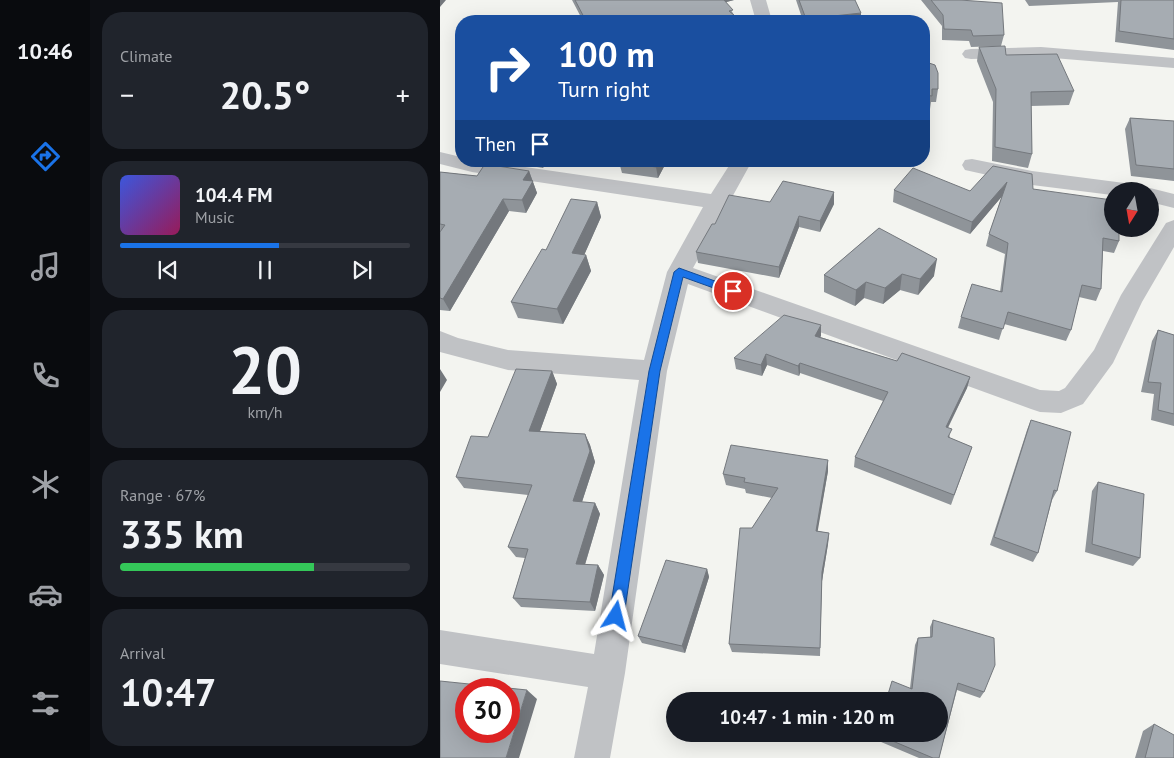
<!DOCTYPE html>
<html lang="en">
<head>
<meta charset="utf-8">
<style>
	body { margin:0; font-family:"PT Sans",sans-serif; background:#20242c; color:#f1f3f6; height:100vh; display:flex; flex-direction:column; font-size:19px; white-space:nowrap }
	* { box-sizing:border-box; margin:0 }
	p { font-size:16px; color:#9ea1a6 }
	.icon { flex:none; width:28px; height:28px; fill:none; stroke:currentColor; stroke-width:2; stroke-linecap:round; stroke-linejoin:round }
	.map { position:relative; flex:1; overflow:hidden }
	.panel { display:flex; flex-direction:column; gap:12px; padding:12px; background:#0d0f14; width:350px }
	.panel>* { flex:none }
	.top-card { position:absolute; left:15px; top:15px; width:475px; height:152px; border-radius:20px; box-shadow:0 5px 20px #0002; background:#1a4fa0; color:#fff; overflow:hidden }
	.needle { width:32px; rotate:191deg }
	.buttons { position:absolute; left:664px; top:182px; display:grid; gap:10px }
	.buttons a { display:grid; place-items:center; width:55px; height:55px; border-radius:50%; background:#171b24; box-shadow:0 5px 20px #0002; font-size:25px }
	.speed { position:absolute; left:15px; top:678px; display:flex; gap:10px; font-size:25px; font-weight:700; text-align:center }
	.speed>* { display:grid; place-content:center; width:65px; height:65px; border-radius:50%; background:#171b24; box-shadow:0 5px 20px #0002; line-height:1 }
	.speed .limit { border:8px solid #d22; background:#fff; color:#111 }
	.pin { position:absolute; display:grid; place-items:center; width:42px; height:42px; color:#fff; margin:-21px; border:2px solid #fff; border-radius:50%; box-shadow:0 1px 5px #0007 }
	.me { position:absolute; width:55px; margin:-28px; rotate:9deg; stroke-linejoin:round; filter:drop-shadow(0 0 4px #0008) }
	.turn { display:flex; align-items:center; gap:18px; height:105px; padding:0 20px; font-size:22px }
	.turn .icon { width:65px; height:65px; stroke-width:2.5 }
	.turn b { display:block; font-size:35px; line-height:42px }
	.then { display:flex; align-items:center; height:48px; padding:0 20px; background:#0003; gap:10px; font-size:19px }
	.big { font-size:38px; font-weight:700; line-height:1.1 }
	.panel .card { flex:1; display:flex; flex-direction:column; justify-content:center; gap:8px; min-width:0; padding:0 18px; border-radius:20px; background:#20242c }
	.panel .dial { align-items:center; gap:0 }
	.dial b { font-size:65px; line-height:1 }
	.song { display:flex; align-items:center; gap:15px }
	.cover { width:60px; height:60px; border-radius:8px; background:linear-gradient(135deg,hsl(230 70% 55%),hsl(330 70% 35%)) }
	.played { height:5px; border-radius:2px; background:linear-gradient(90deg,#1a73e8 55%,#363941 55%) }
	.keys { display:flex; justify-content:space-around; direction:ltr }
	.heat { display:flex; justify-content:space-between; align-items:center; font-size:28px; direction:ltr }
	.charge { height:8px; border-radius:4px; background:linear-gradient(90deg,#34c759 67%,#363941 0) }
	.trip { position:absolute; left:226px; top:692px; width:282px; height:50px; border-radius:25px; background:#171b24; box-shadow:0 5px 20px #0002; font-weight:700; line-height:50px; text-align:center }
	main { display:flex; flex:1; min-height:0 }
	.dock { display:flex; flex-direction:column; width:90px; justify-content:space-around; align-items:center; background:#090b0e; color:#9ea1a6 }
	.dock .icon { width:35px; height:35px }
	.dock .active { color:#1a73e8 }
	.dock b { font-size:22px; color:#f1f3f6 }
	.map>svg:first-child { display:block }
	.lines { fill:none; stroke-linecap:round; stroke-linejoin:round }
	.minor { fill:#c0c2c5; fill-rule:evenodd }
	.wall { fill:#8f9499 }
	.shaded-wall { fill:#74787d }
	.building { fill:#a6acb2; stroke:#74787d; fill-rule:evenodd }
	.route { fill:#1a73e8; stroke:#114b97 }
</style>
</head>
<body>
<main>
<nav class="dock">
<b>10:46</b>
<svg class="icon active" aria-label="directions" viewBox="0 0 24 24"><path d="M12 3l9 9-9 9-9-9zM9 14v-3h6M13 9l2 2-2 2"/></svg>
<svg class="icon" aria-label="music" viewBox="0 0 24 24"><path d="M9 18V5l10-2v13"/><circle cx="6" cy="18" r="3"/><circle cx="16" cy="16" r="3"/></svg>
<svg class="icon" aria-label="phone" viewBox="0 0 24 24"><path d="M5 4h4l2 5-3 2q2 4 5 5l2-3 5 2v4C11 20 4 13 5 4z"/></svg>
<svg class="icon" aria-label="climate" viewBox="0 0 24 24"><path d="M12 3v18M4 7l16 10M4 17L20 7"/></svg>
<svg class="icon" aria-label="car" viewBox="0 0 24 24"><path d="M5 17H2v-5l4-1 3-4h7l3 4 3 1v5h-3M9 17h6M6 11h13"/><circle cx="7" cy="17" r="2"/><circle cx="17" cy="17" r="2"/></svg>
<svg class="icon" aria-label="filters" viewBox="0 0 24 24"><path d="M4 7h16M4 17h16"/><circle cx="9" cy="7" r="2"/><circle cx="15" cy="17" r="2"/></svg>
</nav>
<section class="panel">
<div class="card"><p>Climate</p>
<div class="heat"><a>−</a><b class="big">20.5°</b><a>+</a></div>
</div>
<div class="card">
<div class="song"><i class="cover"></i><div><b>104.4 FM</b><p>Music</p></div></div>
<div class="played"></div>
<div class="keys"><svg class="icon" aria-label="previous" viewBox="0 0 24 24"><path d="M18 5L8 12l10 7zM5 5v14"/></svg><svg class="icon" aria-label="pause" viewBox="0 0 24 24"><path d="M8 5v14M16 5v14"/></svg><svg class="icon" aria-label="next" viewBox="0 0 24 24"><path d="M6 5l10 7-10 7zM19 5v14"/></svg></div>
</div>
<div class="card dial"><b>20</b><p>km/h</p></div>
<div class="card"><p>Range · 67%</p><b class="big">335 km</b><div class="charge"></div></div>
<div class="card"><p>Arrival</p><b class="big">10:47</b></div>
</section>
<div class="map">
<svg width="734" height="758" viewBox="0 0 734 758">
	<rect width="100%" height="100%" fill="#f3f4f0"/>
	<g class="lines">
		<path class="minor" d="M310,0H326L332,21H316Z
			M601,47L734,58V68L601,57L531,59L525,58L522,54L525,50L531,49Z
			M0,152L21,157V161H44L271,194L292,161H312L253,268L600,390L619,391L625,388L654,350L681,295L726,223L734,220V247L702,302L673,363L643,404L621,413L600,412L591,409L248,284L227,371L185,673L170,758H134L148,687L0,664V630L154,654L199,380L68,370L0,352V331L18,338L68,350L204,360L227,272L263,207L32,172L0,164Z
			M532,159L592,171L692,184L700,186L702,190L710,188L734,194V208L710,202V191H672V195L592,185L525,170L522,165L525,160Z"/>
	</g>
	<path class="wall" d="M132,0H294L286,2L294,15L300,21H143Z
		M356,0H415L421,21H363Z
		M481,0H520L564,35L561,46L531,47L529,41L502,40V26Z
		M585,0H734V50L675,42L678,2L589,6Z
		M539,47L566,55L634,91L629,105L591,106L592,154L588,168L552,161L553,102L537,61Z
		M484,50L486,62L498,89L496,102H491L490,109H484Z
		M690,118L734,121V181L691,176L685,129Z
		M60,161H106L103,168Z
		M227,161L218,178L182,173L179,162Z
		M89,171L97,193L86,213L69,211L10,311L0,310V172L37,176Z
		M593,189L672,229H698L695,235L679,233V241L674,253L663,251L661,289L656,301L639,297L631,330L626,341L564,324L559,340L518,328L521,317L560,292L565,254L546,246L549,234L562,196L530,234L453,202L454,190L530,191Z
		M394,192V204L380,232L359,227L339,278L258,263L256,252L275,224L330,202Z
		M157,202L161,217L144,255H146L151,271L123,324L78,318L71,302L106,250Z
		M439,228L494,276L478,295L460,290L443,304L424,298L415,306L384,292V275Z
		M381,325L380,337L457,361L530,377L527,388L508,428L510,438L532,447L511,505L414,467L415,457L443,401L360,373L359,376L327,365L322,376L296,369L294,358Z
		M718,330L734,335V426L711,420L714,394L701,392L712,341Z
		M112,371L117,384L100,431L145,434L150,445L155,462L142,502L155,503L160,514L145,565H158L164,575L155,611L81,607L73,598L85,558L76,557L68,547L88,495L24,488L16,477L48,437Z
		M591,420L617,491L612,500L598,553L593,562L550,545L587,430Z
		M388,460V471L377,531L389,533L388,544L382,581L380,656L292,652L289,644L312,528L332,498L306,493L305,489L286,485L283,474Z
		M658,482L700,558L693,566L645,552L652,491Z
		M267,569L269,577L245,653L202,643L198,636Z
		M493,620L544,692L540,698L517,690L499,758H479L434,739L436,734L470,688L475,645L478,638L490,637V627Z
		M714,724L734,758H695L703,731Z"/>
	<path class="shaded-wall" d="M0,0H6L0,7Z
		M278,0H294L279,4Z
		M421,13V21H366V19Z
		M100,161H106L103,168Z
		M219,161H227L218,178L216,167Z
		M89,171L97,193L86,213L82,200L83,180Z
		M567,182L564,194L530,234L532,222Z
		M394,192V204L380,232V221Z
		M63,199L69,211L10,311L3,299Z
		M157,202L161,217L138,269L132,253Z
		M359,216V227L339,278V267Z
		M146,255L151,271L123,324L117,309Z
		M497,259L494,276L478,295L480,279Z
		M462,274L460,290L443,304L445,288Z
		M426,282L424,298L415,306L416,290Z
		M381,325V336L375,347V336Z
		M326,354L327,365L322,376L321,365Z
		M360,363V373L359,376L358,366Z
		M0,369L7,380L0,392Z
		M112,371L117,384L96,442L89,431Z
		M530,377L527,388L503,437L506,427Z
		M145,434L150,445L155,462L139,511L133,501Z
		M388,460V471L376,541V531Z
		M155,503L160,514L142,574L136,564Z
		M389,533L388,544L382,581V572Z
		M158,565L164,575L155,611L150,602Z
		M267,569L269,577L245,653L242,646Z
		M87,690L97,699L79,758H66Z"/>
	<path class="building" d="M135,0H284L293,10L289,11L300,20L297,21H165L163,18L159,21H146Z
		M359,0H415L421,13L366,19Z
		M491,0H520L562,3L564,35L533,36L531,30L504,29L503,15Z
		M681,0H734V39L679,31Z
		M565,46L566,55L617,54L634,91L591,92L592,154L555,147L556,89L539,47Z
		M484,50L486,62L495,65L498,73V89H492V96L484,95Z
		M690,118L734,121V169L696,165Z
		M179,161H219L216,167L179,162Z
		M45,164L89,171L83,180L93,181L82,200L63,199L3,299L0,298V232L5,225L0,224V172L37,176Z
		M553,166L592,174L593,189L672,200V229H679V241L663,238L661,289L642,285L631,330L568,312L563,329L521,317L532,284L562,292L568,243L549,234L567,182L532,222L454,190L473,168L530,191Z
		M343,181L394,192L380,221L359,216L339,267L256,252L272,224H275L289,195L330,202Z
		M131,199L157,202L132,253L146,255L117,309L71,302L102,249L106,250Z
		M439,228L497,259L480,279L462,274L445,288L426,282L416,290L384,275Z
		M344,315L381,325L375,336L457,361L462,353L530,377L506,427L512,429L508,437L532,447L514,495L415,457L448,392L360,363L358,366L326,354L321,365L294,358Z
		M718,330L734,335V414L718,410L721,383L708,382Z
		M76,369L112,371L89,431L145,434L150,451L133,501L155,503L136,564L158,565L150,602L73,598L88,549L68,547L92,485L16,477L31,436L48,437Z
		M591,420L631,432L617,491L614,490L598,553L554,537Z
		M291,445L388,460L376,531L389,533L382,572L380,648L289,644L300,528H312L338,488L304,482L305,478L283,474Z
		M658,482L704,494L700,558L652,544Z
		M226,560L267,569L242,646L198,636Z
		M493,620L554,638L555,665L544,692L518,683L499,758H493L436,734H500V701H446L452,681L472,689L478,638L492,637Z
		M0,681L87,690L66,758H0ZM26,689H69V731H26Z
		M714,724L734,735V758H705Z"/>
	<path class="route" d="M239,268L297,289L299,291L293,295L243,277L220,371L184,616L181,621L176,623L172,621L169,616L209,371L234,272Z"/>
</svg>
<div class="buttons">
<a><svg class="needle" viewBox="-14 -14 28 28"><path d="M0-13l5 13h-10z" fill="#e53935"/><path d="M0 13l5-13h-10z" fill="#9ea1a6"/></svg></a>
</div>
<div class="speed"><div class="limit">30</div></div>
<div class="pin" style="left:293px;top:291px;background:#d93025"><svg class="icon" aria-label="arrive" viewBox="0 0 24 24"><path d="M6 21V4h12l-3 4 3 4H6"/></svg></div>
<svg class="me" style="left:176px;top:616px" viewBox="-20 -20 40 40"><path d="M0-17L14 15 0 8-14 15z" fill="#1a73e8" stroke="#fff" stroke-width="4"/></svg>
<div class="trip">10:47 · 1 min · 120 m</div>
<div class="top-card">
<div class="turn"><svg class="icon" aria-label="right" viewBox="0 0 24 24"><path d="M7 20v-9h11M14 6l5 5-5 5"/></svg><div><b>100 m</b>Turn right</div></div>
<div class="then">Then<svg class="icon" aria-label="arrive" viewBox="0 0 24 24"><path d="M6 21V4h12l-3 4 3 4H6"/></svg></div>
</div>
</div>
</main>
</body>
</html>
